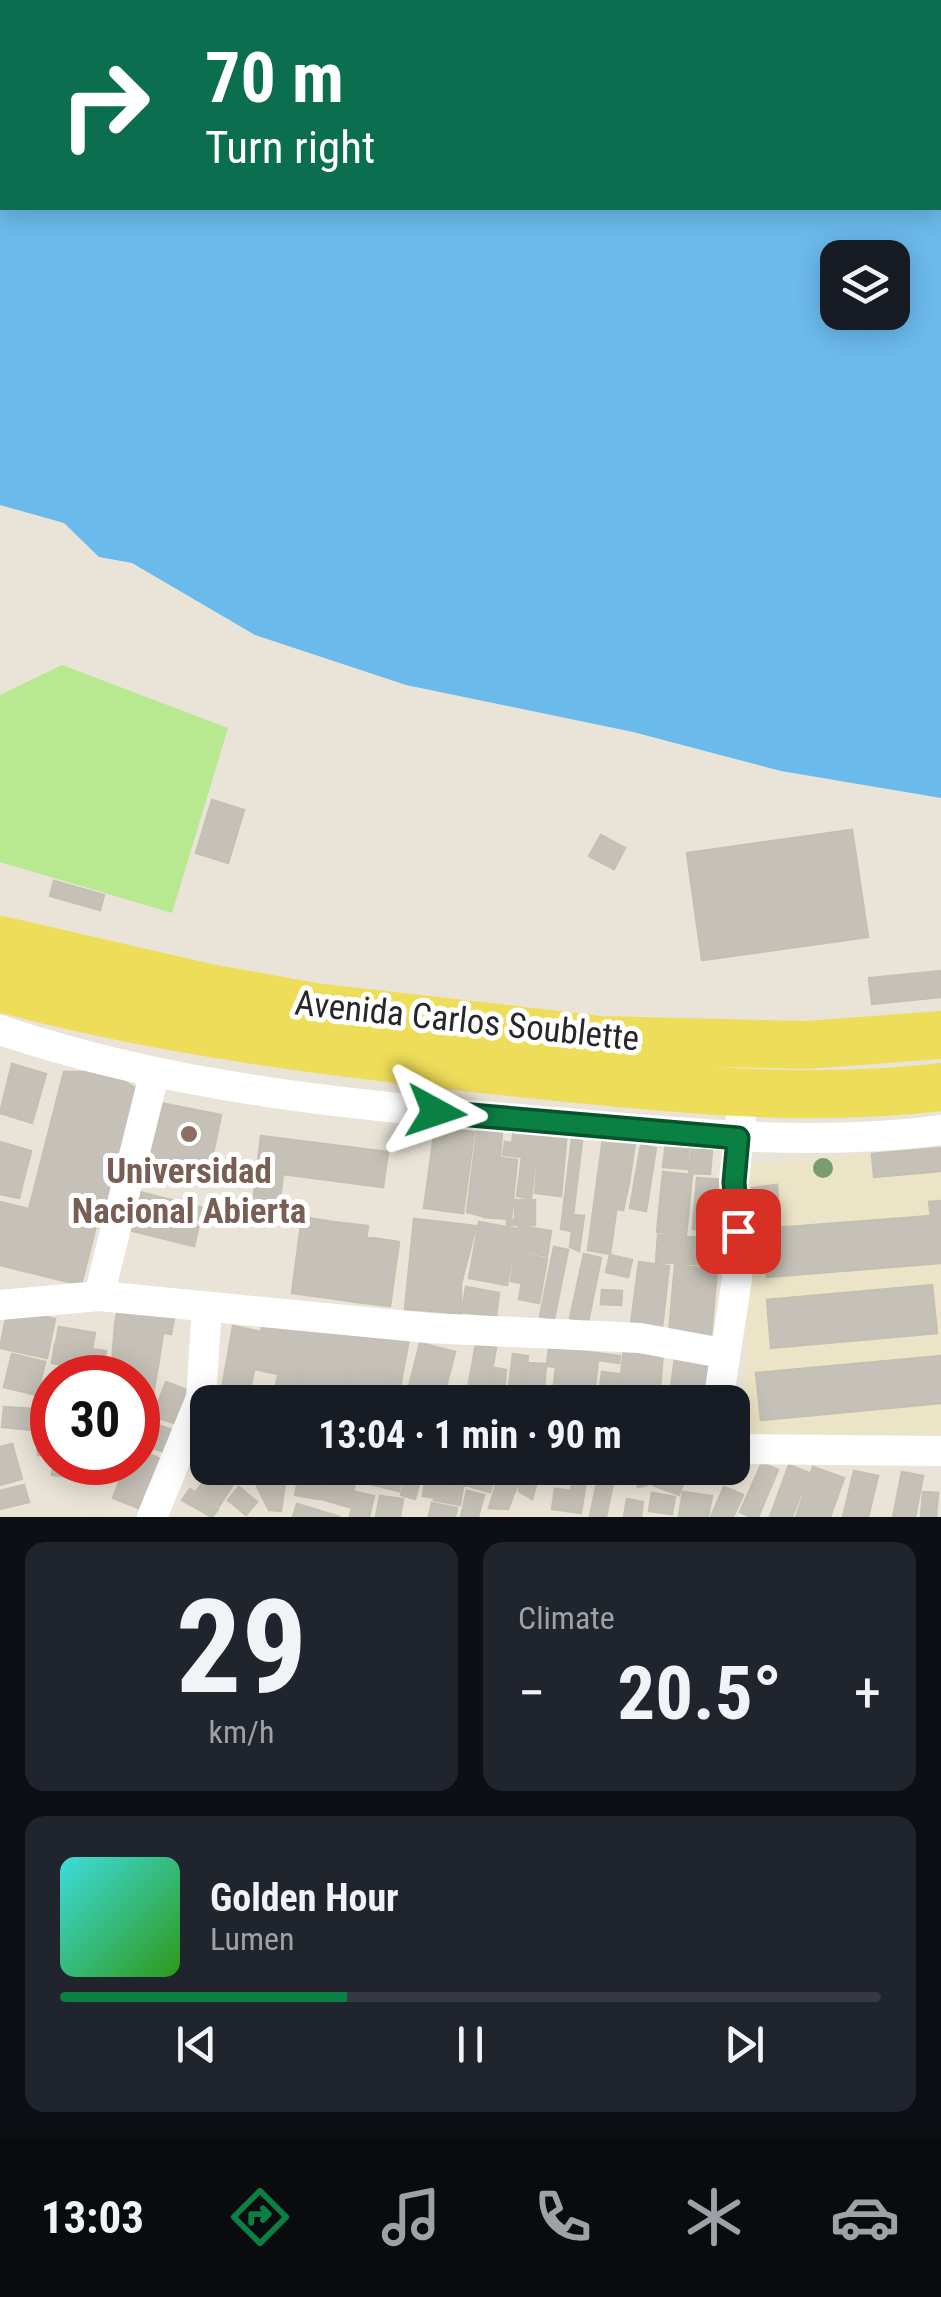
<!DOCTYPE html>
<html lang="en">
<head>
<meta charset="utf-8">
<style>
	body { margin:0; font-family:"Roboto Condensed",sans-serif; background:#20242c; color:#f1f3f6; height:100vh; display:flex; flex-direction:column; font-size:38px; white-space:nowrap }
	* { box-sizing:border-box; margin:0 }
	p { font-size:32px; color:#9ea1a6 }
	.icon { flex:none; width:55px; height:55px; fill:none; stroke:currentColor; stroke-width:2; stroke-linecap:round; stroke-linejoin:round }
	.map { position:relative; height:1517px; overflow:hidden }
	.panel { display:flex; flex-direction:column; gap:25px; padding:25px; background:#0d0f14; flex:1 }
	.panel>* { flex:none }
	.guide { position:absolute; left:0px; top:0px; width:942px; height:210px; box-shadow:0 5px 25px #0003; background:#0b6e4f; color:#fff; overflow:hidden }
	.fabs { position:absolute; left:820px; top:240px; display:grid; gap:20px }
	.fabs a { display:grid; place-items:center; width:90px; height:90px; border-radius:20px; background:#171b24; box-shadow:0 5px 25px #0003; font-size:50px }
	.speed { position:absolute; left:30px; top:1355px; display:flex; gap:20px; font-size:50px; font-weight:700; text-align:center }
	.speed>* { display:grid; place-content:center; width:130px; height:130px; border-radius:50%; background:#171b24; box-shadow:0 5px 25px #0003; line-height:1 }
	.speed .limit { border:15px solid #d22; background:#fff; color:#111 }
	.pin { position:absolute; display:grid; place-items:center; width:85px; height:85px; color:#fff; margin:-42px; border-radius:20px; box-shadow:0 5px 15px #0006 }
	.me { position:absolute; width:110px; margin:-55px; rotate:95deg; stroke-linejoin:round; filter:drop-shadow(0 0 8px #0008) }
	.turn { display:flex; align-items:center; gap:35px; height:210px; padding:0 40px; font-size:45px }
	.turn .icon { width:130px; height:130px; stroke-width:2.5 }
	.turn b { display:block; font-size:70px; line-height:85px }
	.big { font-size:75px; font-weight:700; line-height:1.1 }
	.panel .tile { flex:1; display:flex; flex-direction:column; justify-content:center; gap:15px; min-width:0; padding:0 35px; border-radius:20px; background:#20242c }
	.panel .dial { align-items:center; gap:0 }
	.dial b { font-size:130px; line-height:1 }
	.song { display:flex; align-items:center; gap:30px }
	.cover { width:120px; height:120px; border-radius:15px; background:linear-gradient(135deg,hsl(180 70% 55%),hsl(110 70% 35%)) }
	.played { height:10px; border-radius:5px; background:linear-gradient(90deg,#0b8043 35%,#363941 35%) }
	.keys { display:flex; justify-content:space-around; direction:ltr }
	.heat { display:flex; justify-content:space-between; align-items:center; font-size:55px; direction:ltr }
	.panel .tiles { flex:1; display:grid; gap:25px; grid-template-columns:1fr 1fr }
	.tile:last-child { grid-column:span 2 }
	.trip { position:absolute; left:190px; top:1385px; width:560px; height:100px; border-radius:20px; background:#171b24; box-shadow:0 5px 25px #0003; font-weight:700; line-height:100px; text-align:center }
	.tab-bar { display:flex; height:160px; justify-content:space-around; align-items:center; background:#090b0e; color:#9ea1a6 }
	.tab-bar .icon { width:70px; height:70px }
	.tab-bar .selected { color:#0b8043 }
	.tab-bar b { font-size:45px; color:#f1f3f6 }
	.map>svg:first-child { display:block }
	.education { fill:#ece4c7 }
	.pitch { fill:#b8e890 }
	.water { fill:#6bbaec; fill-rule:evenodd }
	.building { fill:#c5c1b8; stroke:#c5c0b2; stroke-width:2.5 }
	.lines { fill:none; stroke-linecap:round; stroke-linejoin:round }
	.street { stroke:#fff; stroke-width:30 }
	.primary { stroke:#eedd59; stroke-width:48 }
	.tree { fill:#7b9c70 }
	.route-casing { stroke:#07532c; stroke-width:25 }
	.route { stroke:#0b8043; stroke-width:18 }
	.education-dot { fill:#8d6e63; stroke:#fff; stroke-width:4 }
	.labels { text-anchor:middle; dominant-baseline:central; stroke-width:10; stroke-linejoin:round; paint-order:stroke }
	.street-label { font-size:35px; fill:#272727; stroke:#fff }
	.education-label { font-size:35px; font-weight:bold; fill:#785e54; stroke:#fff }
</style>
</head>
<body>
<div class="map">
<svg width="941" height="1517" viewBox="0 0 941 1517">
	<rect width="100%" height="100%" fill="#eae4d8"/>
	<path class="education" d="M941,1148V1439L745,1432L750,1164Z"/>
	<path class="pitch" d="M62,665L228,728L172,913L0,862V695Z"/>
	<path class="water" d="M0,0H941V798L781,771L633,732L406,685L255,635L132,563L99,557L64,523L0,505ZM2,2H940V208H2ZM838,258H892V312H838Z"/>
	<path class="building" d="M212,800L244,810L228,863L196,853Z
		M852,830L868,937L702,960L687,853Z
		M601,835L625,848L614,869L589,856Z
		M54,881L104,895L100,910L50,896Z
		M941,971V997L872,1004L869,978Z
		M12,1064L46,1074L32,1123L0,1113Z
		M64,1072H108L142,1092L106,1229L29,1209Z
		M160,1103L221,1115L206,1187L145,1175Z
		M435,1128L474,1132L463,1213L424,1208Z
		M514,1129L539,1132L531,1198L517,1196L522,1157L503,1155L505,1142L512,1143Z
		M541,1129L567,1131L561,1196L535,1193Z
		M477,1131L502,1133L498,1176L486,1175L482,1216L467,1212Z
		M261,1136L388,1152L383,1187L283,1174L279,1206L253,1203Z
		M603,1138L626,1141L610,1254L588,1250Z
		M572,1139L582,1141L573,1215L584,1216L579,1251L570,1247L572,1231L561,1229Z
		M628,1141L635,1143L629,1183L623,1210L618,1209Z
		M0,1142L31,1151L19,1198L0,1194Z
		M666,1143L689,1146L687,1169L663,1167Z
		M641,1145L656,1148L646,1211L630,1208Z
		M692,1147L712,1149L710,1174L689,1173Z
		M941,1148V1171L874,1177L872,1154Z
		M501,1158L517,1160L511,1219L484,1217L488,1177L499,1178Z
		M663,1172L692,1175L686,1235L657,1232Z
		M697,1178L725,1180L721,1232L693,1229Z
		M777,1185L779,1212L755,1214L752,1188Z
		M135,1191L203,1208L194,1246L125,1229Z
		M515,1200H535V1225H507V1220H515Z
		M941,1201V1263L767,1277L763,1229L931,1216L929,1202Z
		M0,1202L96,1226L81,1285L0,1265Z
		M302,1217L333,1222L322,1297L292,1293Z
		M414,1219L442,1222L433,1311L405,1309Z
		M333,1222L368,1226L357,1302L322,1297Z
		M442,1222L476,1226L461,1284V1314L433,1311Z
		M479,1222L517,1229L507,1285L469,1278Z
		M519,1226L551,1231L547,1256L526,1252L521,1283L511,1281Z
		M658,1235L735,1240L733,1266L656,1262Z
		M366,1237L399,1242L390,1306L357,1302Z
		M554,1247L568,1250L554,1319L540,1316Z
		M584,1254L601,1258L588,1322L570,1318Z
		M527,1255L547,1259L539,1303L519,1299Z
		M610,1255L632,1260L628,1277L606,1272Z
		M639,1262L669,1266L662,1328L631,1324Z
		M675,1265L717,1270L711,1336L669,1332Z
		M932,1285L937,1333L771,1348L767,1300Z
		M466,1287L499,1293L496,1317L462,1312Z
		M602,1290L622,1291L621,1305L601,1304Z
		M119,1304L175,1314L171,1334L115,1324Z
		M8,1309L55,1319L47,1358L0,1348Z
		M264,1316L288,1321L278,1374L254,1369Z
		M288,1321L308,1325L294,1400L274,1397Z
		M115,1324L163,1333L159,1360L113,1352Z
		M308,1325L356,1333L344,1402L294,1400Z
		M233,1326L261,1332L256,1360L228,1355Z
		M59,1327L95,1333L92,1348L56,1342Z
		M357,1330L409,1339L402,1376L350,1367Z
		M420,1343L455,1352L442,1402H405Z
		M55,1344L106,1351L103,1371L52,1363Z
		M476,1344L496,1348L486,1402L466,1399Z
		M549,1347L620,1356L619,1363L598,1360L593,1402H552L556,1367L547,1366Z
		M624,1348L663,1352L659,1402H618Z
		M113,1352L159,1360L152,1400L138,1398V1378H112Z
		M12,1354L45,1362L37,1395L4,1387Z
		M513,1354L528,1356L522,1402H507Z
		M228,1355L256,1360L249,1394L222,1389Z
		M941,1356V1403L761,1420L756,1373Z
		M675,1358L712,1363L706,1402H669Z
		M528,1363L546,1364L543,1402H526Z
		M350,1367L386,1374L380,1402H344Z
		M495,1368L506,1370L503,1402H488Z
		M602,1372L619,1374L618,1390L600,1388Z
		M386,1374L402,1376L398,1402H380Z
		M166,1382L192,1392L180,1425L153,1416Z
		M4,1407L33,1409L31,1430L2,1427Z
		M152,1423L178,1432L170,1454L144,1445Z
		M52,1430V1453L38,1455L36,1432Z
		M12,1444L22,1479L0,1485V1447Z
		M195,1447L208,1451V1468H218L217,1472L190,1465Z
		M138,1450L168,1462L148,1512L113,1498L127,1462H138Z
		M54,1462H85L83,1479L52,1475Z
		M762,1463L778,1470L758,1517H751L740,1512Z
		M789,1465L809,1473L792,1517H770Z
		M813,1467L844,1478L830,1517H796Z
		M254,1468H287L281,1511L269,1510L251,1474Z
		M301,1468H326L319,1499L295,1495Z
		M329,1468H359L349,1507L321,1499Z
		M365,1468H405L399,1491L362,1482Z
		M409,1468H423L415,1499L401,1495Z
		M427,1468H444L439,1498L423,1496Z
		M439,1468H466L460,1505L434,1500Z
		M470,1468H496L490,1492L465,1485Z
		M502,1468H522L519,1486L500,1482Z
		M523,1468H541L532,1499L519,1491Z
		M600,1468L621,1472L619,1484L613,1483L606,1517L590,1516Z
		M624,1468H652L647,1485L638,1487L633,1473H624Z
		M660,1468H689L679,1495L653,1485Z
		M854,1471L878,1476L868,1517H843Z
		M210,1472L232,1486L219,1506L196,1492Z
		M574,1472L587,1474L581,1513L552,1509L555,1489L571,1491Z
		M902,1472L923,1476L915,1517H893Z
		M497,1482L517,1486L508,1509L489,1508Z
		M24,1485L29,1502L0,1509V1491Z
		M239,1487L257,1502L246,1515L228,1500Z
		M724,1487L743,1495L733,1517H711Z
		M190,1489L218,1509L212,1517L182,1500Z
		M467,1491L484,1495L478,1517H461Z
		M355,1492L374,1496L369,1517L350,1516Z
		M683,1492L712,1496L708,1517L679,1516Z
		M923,1492L938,1493L936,1517H921Z
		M467,1493L479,1495L475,1517H462Z
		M652,1493L675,1497L672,1514L649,1511Z
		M380,1496L403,1499L400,1517H376Z
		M627,1499L643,1502L641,1517H624Z
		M432,1503L457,1508L455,1517L429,1516Z
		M297,1504L340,1517H293Z"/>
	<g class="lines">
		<path class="street" d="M0,1030C179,1091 366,1106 554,1122C683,1133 812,1147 941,1130
			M99,1296L154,1075
			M0,1305L99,1296L428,1328L640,1338L722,1353
			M718,1402L737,1279L734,1181L744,1091
			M732,1449L941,1451
			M152,1517L201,1398L207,1307"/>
		<path class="primary" d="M0,940L204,987L315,1007L601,1040L806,1045L941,1035
			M0,988C167,1033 337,1053 509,1072C650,1087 799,1104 941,1087"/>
	</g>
	<circle class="tree" cx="823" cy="1168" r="10"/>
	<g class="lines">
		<g class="route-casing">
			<path id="route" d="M436,1112L738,1138L734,1182L738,1231"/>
		</g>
		<use href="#route" class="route"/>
	</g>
	<circle class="education-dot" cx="189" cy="1134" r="10"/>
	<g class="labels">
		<g class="street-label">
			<text transform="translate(467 1021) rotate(6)">Avenida Carlos Soublette</text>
		</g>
		<g class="education-label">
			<text x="189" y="1171">Universidad<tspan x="189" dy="40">Nacional Abierta</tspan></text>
		</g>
	</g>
</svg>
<div class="fabs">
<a><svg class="icon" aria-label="layers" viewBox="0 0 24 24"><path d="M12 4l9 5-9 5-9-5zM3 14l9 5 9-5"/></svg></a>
</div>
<div class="speed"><div class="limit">30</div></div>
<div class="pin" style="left:738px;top:1231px;background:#d93025"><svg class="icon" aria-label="arrive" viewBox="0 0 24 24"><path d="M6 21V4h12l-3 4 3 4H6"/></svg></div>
<svg class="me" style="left:436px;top:1112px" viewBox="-20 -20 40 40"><path d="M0-17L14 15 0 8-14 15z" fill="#0b8043" stroke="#fff" stroke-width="4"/></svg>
<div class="trip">13:04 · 1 min · 90 m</div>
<div class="guide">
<div class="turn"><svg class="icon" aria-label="right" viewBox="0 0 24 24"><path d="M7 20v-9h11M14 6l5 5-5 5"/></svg><div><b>70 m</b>Turn right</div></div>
</div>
</div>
<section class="panel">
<div class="tiles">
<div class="tile dial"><b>29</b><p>km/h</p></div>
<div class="tile"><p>Climate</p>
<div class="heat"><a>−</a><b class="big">20.5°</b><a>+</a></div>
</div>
<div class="tile">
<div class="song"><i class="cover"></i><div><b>Golden Hour</b><p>Lumen</p></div></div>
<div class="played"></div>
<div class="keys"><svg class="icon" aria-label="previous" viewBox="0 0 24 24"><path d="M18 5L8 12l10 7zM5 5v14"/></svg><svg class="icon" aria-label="pause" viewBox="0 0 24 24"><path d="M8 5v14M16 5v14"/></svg><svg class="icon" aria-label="next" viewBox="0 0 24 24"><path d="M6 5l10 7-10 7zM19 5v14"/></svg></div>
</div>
</div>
</section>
<nav class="tab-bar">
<b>13:03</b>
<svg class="icon selected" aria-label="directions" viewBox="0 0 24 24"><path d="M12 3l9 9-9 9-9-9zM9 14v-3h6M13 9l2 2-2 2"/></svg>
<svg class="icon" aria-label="music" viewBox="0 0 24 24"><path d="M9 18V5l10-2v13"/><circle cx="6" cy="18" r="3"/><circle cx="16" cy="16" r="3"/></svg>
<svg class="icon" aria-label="phone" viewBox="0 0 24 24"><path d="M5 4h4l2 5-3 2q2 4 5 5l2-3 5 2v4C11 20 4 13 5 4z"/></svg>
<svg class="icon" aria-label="climate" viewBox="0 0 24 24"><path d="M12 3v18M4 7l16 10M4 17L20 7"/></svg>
<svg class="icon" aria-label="car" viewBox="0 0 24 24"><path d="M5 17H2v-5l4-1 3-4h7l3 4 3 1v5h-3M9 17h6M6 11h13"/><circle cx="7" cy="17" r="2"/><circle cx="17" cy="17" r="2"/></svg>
</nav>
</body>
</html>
